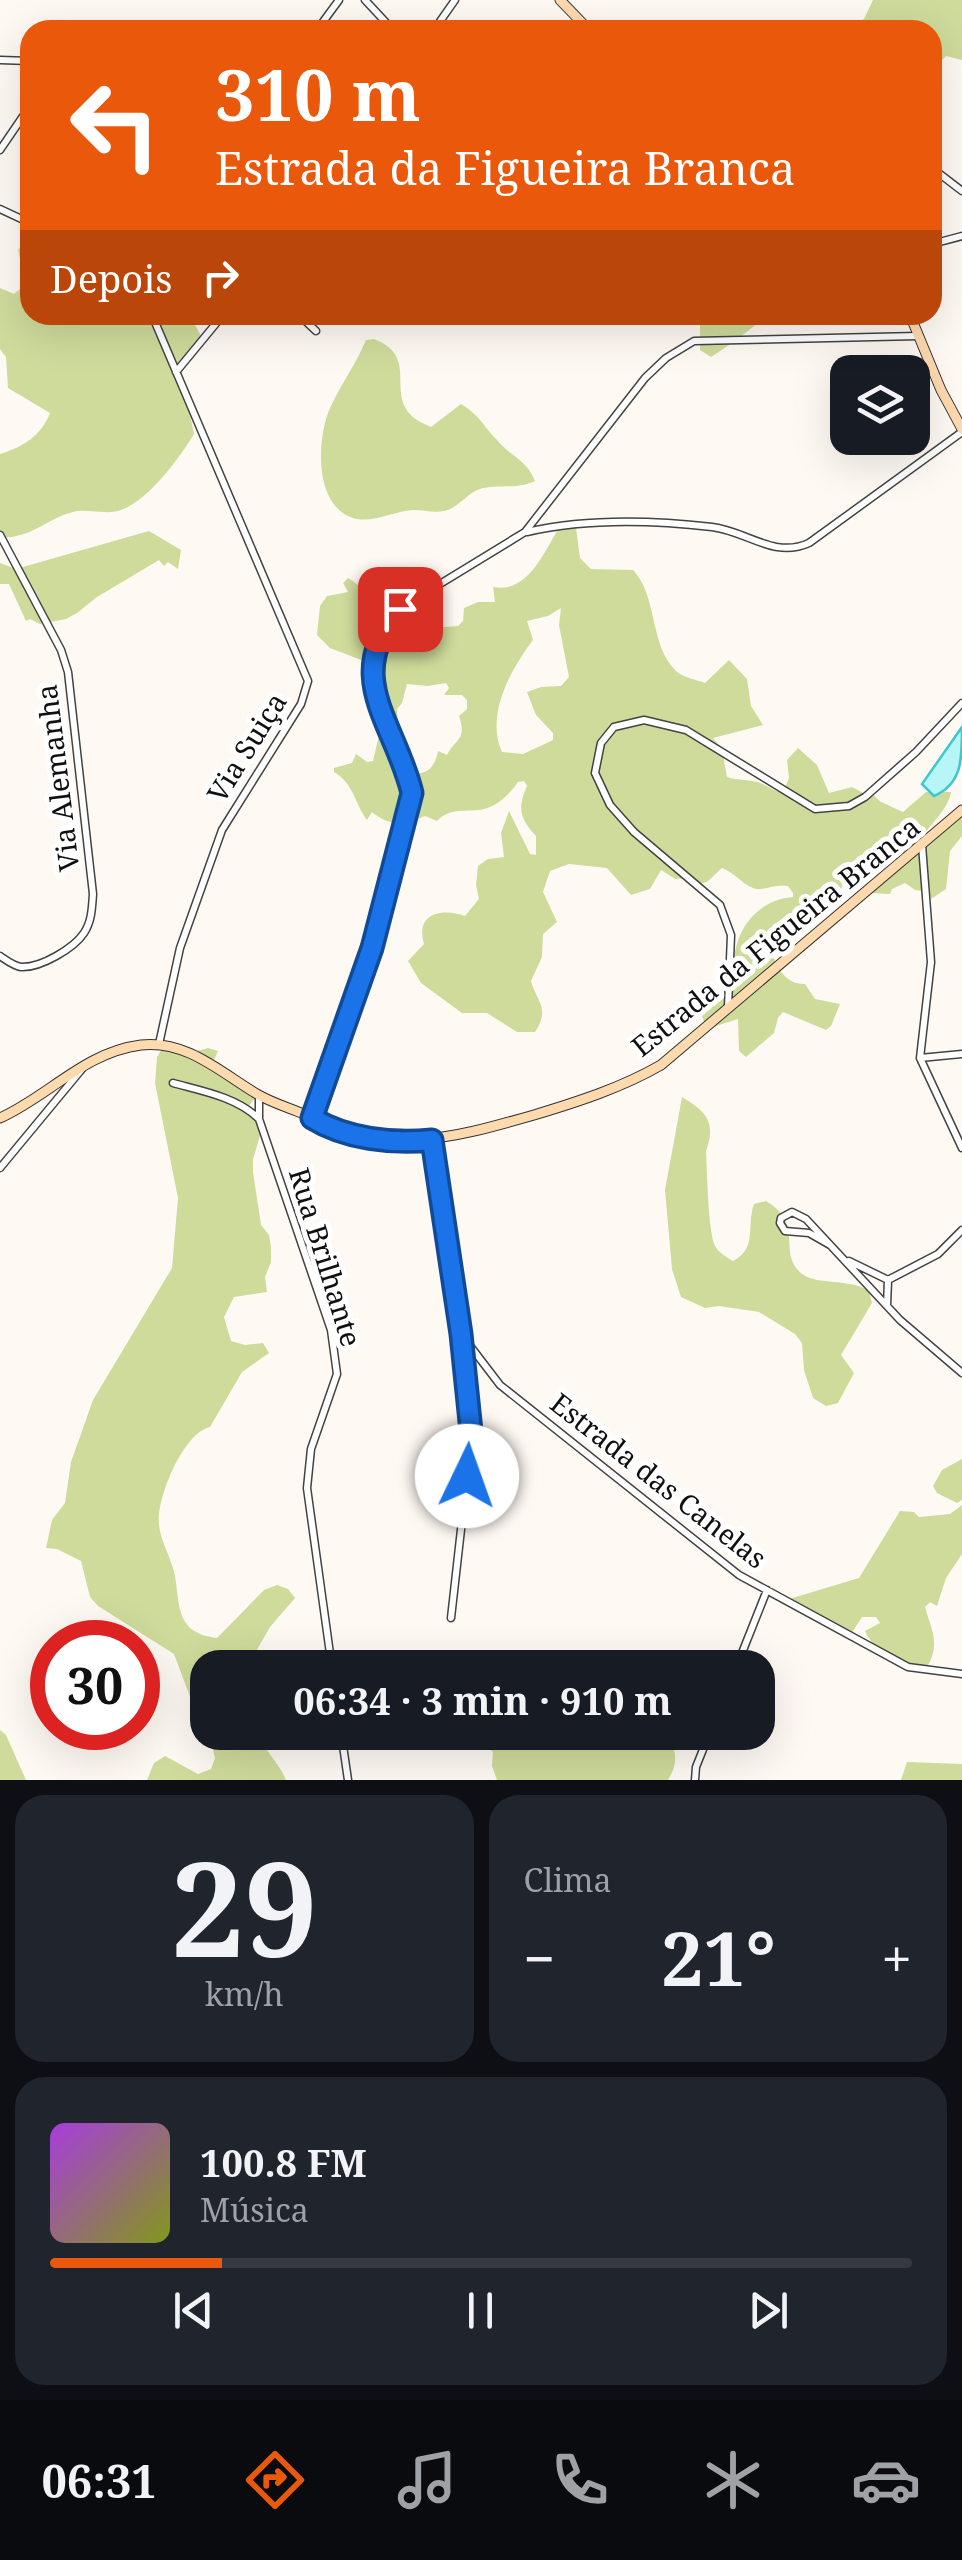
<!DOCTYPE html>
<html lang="pt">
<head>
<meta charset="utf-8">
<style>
	body { margin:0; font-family:"Noto Serif",serif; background:#20242c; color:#f1f3f6; height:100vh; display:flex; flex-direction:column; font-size:38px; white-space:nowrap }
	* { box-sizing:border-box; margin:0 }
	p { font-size:32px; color:#9ea1a6 }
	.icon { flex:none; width:55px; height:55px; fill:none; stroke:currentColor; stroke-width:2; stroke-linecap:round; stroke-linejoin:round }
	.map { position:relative; height:1780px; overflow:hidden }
	.panel { display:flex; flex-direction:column; gap:15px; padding:15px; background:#0d0f14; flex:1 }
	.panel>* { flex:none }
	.banner { position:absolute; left:20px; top:20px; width:922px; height:305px; border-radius:30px; box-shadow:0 10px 40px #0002; background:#ea580c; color:#fff; overflow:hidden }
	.tools { position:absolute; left:830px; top:355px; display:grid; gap:20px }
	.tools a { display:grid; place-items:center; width:100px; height:100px; border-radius:20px; background:#171b24; box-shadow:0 10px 40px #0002; font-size:50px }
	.speed { position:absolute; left:30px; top:1620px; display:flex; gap:20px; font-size:50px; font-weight:700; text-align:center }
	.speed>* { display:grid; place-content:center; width:130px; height:130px; border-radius:50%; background:#171b24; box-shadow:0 10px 40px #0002; line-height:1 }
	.speed .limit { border:15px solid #d22; background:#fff; color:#111 }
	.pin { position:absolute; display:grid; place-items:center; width:85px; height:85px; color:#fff; margin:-42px; border-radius:20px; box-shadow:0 5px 15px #0006 }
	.me { position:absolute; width:110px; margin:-55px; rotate:3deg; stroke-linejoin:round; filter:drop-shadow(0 0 8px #0008) }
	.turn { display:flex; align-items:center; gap:35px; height:210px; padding:0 30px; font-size:45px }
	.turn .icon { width:130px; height:130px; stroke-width:2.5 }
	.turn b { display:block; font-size:70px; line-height:85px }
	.then { display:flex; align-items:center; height:95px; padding:0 30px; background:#0003; gap:20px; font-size:38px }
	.big { font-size:75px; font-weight:700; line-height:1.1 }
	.panel .card { flex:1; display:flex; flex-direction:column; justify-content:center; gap:15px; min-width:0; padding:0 35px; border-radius:30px; background:#20242c }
	.panel .dial { align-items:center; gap:0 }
	.dial b { font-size:130px; line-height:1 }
	.song { display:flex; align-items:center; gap:30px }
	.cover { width:120px; height:120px; border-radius:15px; background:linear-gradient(135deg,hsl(280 70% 55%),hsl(70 70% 35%)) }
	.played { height:10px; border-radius:5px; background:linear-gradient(90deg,#ea580c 20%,#363941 20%) }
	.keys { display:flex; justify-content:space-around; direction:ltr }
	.heat { display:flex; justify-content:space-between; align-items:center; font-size:55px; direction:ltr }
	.panel .tiles { flex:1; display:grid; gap:15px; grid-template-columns:1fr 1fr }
	.card:last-child { grid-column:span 2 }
	.trip { position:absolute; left:190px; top:1650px; width:585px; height:100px; border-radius:30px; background:#171b24; box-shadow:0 10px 40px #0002; font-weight:700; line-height:100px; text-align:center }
	.dock { display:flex; height:160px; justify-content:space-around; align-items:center; background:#090b0e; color:#9ea1a6 }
	.dock .icon { width:70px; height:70px }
	.dock .selected { color:#ea580c }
	.dock b { font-size:45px; color:#f1f3f6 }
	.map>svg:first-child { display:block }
	.forest { fill:#cfdb9b; fill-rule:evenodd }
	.water { fill:#b8f5f7; stroke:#3ec8ce; stroke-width:2.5 }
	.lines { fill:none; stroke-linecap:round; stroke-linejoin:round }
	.street-casing { stroke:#434343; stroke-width:9 }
	.secondary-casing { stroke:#323232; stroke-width:11 }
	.street { stroke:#fff; stroke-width:6 }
	.secondary { stroke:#ffdaaf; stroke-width:9 }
	.route-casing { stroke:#114b97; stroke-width:25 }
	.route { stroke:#1a73e8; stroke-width:18 }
	.labels { text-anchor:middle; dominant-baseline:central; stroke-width:10; stroke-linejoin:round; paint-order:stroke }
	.street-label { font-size:28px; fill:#101010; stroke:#fff }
</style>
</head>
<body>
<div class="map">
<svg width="962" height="1780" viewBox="0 0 962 1780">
	<rect width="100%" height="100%" fill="#fff9f3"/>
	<path class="forest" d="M873,0H962V60L946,56L933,70L932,30H849L848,22L856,24L864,19Z
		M30,242V315H198L195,325L201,336L181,369L194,434C178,460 143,509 112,512C99,513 85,509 73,512C45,519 35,537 0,538V454C23,447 41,436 50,413L8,388L6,357L0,349V288L14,294L20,289L23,271L18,250L23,243Z
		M693,315H767C749,331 732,343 711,357L700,350V324Z
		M374,339C418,356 388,389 410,414C415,420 424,424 431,427L461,404C479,415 483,425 496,439C510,456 527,460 535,481C515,490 501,484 483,488C467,492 459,508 444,511C434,513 423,510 413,510C394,511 372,524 353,518C313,505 317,437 330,408C341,384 356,364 366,340Z
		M570,525L576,528L580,558L591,569L633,570C658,596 649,645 676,671C682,677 697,680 705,683L729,660L747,679L751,706L763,725L713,738L722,749L727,777C738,781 751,779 760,783C769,786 773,791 783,793L789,778L787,760L798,748L817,765L829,793L852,787L865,794L871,793L881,802L903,812L926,792H951C948,811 926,828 918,843L962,806V836L950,851L946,889L931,899L929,892L915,890L905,883L892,889L890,894L868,893L892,862L891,860L866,867L854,877L845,876C835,914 827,905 800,923C788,931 780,944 773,956C778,969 787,985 805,984L815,999L840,1004L831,1026L826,1030L783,1012L778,1018L774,1033L746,1057L739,1051L738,1019L707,1029L701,1014C713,1005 729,999 734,983C737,975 733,967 734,960C737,926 759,900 793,897V893L788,886C776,883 761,892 753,888C741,883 735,873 722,868L707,882L694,885L686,878L675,879L661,870L650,889L631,895L607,868L569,864L550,871L543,892L557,922L543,934L542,957L531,981C536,1001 551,1008 535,1032H517L487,1013H462L421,983L408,961L424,944C415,913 442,908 465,916L479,899L476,885L478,866L488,859L504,857L501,833L509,811L530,854L536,855V836C520,819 517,808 527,786L524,781L518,782C484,830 462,797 437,821L425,816C405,825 390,827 372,812L367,820C354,802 354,784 334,772V768L352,763L356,754L367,762L373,761L379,735L384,733L389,735L410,773C427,776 435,767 438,751L447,755C456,738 467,740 459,716L467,709V700L462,695H444L449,688L446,683L428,686L407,684L402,703L397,709L398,726H395C383,715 364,704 365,686C365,675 368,672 364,661L330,648L317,635L320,606L327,596L348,592L343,583L348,578C363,585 366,603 387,596L395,583L410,585L411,590L395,614L418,629L458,626L463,621L464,608L478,602H495L493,587C526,594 543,555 557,531L561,526ZM561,608L559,625L569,677L561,686L541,687L527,692L536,715L553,733V740L523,754L502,752C485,715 511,669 533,640L527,621L548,616Z
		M149,531L181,550L178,569L168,562L164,566L159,560L97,597L77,613L66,619L40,624L30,619L26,621L9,584H0V563L16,569Z
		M208,1048L218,1051L214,1060L218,1067L255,1098L248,1107L261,1132L253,1159V1172L261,1225L269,1235L271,1247V1262L265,1277L267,1292L234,1297L224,1317L231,1341L245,1345L263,1343L269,1353L242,1372L210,1427C183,1433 156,1499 159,1525C161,1543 172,1559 175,1576C180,1607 176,1633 217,1638L264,1590L277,1585L288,1589L295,1598L270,1627L247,1667L208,1668L207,1730L195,1710L174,1654L98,1606L90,1597L81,1561L57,1549L46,1548L52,1520L65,1503L71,1462L93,1400L172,1268L178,1198L155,1083L157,1057L162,1049L194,1052Z
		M682,1097C705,1111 717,1121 706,1151C707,1168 708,1232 715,1246C719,1253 726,1257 733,1261C758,1248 746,1226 754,1204L766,1201C803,1224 780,1247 797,1269C811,1288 845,1276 869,1291L872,1303L841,1355L854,1373L838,1403L826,1406L813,1398L804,1370L802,1343L795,1334L759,1312L719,1306L705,1308L681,1297L672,1269L665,1190Z
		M962,1459V1500L957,1503L937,1493L933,1486L942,1470Z
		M962,1505V1554L946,1578L937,1606L930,1602L925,1607C931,1629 941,1644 927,1667C906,1667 873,1652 865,1631L880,1623L876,1617H862L851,1634L788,1605L789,1599L859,1578L900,1511L914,1512L919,1517L950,1514Z
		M0,1730L6,1735L26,1780H0Z
		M258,1732C263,1750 279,1762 286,1780H147L154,1763L165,1756L198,1774L211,1769L215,1758L209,1733Z
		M487,1733H618L625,1741L630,1733H665C677,1749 679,1762 668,1780H497L492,1766L493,1752L480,1741L479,1736Z
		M907,1762L962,1764V1780H901Z"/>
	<path class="water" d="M962,727C962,760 962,784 934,796L922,784Z"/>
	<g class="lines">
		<g class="street-casing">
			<path id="street" d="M365,0L393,30
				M317,30L339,0
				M434,30L455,0
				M0,60L30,61
				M0,150L30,106
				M932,168L962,191
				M0,209L30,223
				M932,244L962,236
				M152,315L308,681L301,704L222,830L180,948L159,1044
				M299,315L316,331
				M176,372L223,315
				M527,532C587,518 651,520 712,527C747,531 774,559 809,543L962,432
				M0,535L61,650L68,672L93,894C92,907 92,921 84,933C74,948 41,968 21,967C14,966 6,960 0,956
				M922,845L931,962L920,1058L962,1148
				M728,1007L731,935L720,905L634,832L610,805L595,773L601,743L614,727L644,720L686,730L815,809L849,806L865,797L916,752L962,703
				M920,1058L962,1054
				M173,1083C202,1091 236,1097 258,1118
				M259,1096V1119L331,1330L337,1374L311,1449L307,1488L332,1668
				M312,1118L372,948L412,793C395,722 341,677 399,609L525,532L645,378L666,358L694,341L918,336
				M432,1140L461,1334L471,1441L451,1618
				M0,1168L82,1069
				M830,1245L809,1233L785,1231L780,1223L781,1218L792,1212L806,1219L900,1320L962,1373
				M849,1261L888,1280
				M888,1280L938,1254L962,1230
				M887,1306L888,1280
				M461,1334L500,1385L739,1575L908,1667L962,1674
				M736,1668L767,1590
				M341,1732L348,1780
				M695,1780L696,1767L710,1732"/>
		</g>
		<g class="secondary-casing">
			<path id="secondary" d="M560,0L589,30
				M910,315L941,390L962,429
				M0,1118C49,1096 85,1052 141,1045C187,1040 220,1072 257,1094C272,1103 290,1108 306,1115C395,1154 443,1141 534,1115C577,1102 621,1088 661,1065L962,810"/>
		</g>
		<use href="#street" class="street"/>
		<use href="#secondary" class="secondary"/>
	</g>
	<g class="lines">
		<g class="route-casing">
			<path id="route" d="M400,609C341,677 395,722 412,793L372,948L312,1118C346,1139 392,1144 432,1140L461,1334L472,1441L467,1476"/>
		</g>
		<use href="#route" class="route"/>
	</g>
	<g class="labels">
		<g class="street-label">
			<text transform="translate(246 747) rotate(-58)">Via Suiça</text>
			<text transform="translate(57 778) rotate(-97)">Via Alemanha</text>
			<text transform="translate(775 936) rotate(-39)">Estrada da Figueira Branca</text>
			<text transform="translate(326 1257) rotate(73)">Rua Brilhante</text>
			<text transform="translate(659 1480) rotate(38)">Estrada das Canelas</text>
		</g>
	</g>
</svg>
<div class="tools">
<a><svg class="icon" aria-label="layers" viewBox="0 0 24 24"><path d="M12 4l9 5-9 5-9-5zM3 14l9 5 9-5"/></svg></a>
</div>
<div class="speed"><div class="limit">30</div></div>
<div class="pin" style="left:400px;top:609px;background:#d93025"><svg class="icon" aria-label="arrive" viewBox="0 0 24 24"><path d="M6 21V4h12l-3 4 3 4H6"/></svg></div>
<svg class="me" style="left:467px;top:1476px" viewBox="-20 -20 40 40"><circle r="19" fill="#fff"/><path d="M0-13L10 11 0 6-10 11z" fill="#1a73e8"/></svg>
<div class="trip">06:34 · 3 min · 910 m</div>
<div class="banner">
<div class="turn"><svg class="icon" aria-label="left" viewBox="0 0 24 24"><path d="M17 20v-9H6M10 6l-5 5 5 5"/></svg><div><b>310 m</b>Estrada da Figueira Branca</div></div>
<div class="then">Depois<svg class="icon" aria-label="right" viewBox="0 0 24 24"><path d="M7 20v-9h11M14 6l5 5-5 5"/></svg></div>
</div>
</div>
<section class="panel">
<div class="tiles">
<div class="card dial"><b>29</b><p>km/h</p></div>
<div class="card"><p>Clima</p>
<div class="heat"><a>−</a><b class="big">21°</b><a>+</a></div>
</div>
<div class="card">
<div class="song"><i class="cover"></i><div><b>100.8 FM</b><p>Música</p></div></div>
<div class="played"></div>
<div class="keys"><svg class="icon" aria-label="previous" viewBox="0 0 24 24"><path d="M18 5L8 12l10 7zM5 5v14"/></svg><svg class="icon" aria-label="pause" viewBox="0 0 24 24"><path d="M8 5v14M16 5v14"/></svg><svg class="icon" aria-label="next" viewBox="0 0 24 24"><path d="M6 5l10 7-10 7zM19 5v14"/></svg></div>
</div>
</div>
</section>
<nav class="dock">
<b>06:31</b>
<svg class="icon selected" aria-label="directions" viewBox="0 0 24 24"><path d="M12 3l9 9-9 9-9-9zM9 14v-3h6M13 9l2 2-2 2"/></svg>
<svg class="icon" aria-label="music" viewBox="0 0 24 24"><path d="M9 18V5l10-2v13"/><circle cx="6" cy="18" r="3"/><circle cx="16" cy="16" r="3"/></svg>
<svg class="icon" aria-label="phone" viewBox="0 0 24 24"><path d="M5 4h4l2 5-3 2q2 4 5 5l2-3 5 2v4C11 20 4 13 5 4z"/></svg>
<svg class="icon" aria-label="climate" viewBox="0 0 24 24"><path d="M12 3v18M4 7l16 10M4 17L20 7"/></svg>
<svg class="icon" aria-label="car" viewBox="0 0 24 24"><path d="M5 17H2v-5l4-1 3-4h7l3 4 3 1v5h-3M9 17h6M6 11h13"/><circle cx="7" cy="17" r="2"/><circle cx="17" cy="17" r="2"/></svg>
</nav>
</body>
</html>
